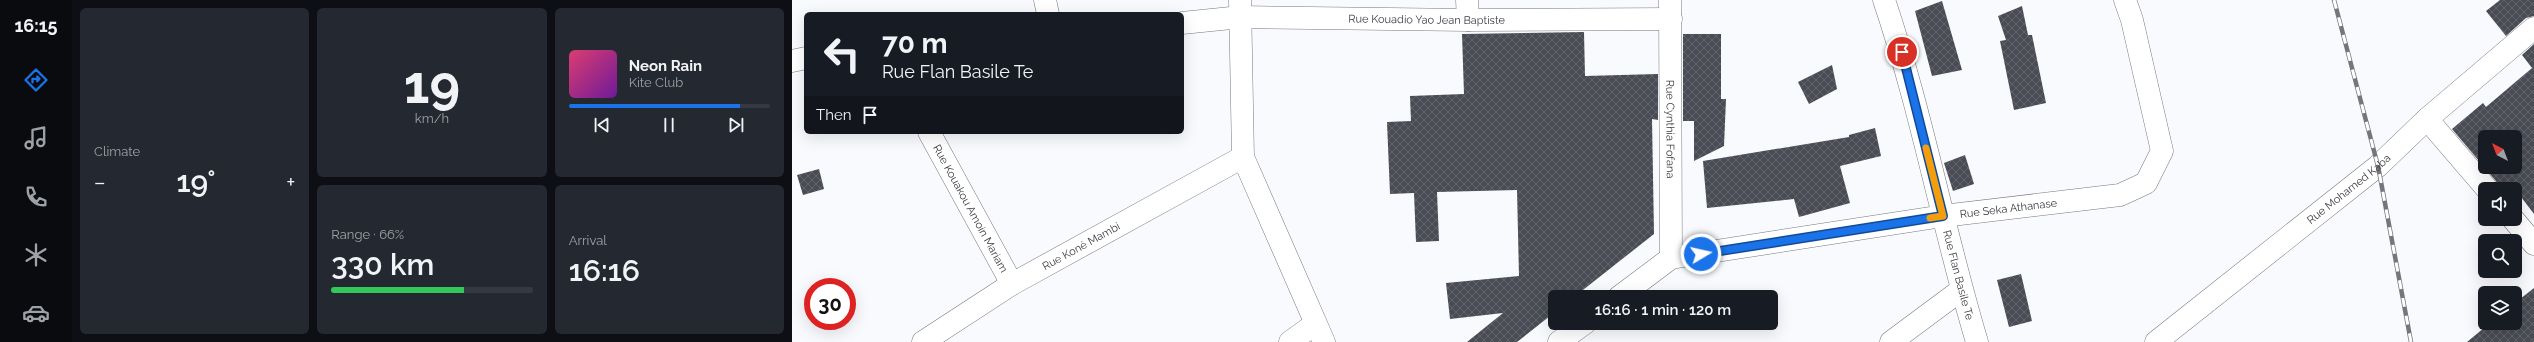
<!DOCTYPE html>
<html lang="en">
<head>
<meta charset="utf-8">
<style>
	body { margin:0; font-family:Raleway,sans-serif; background:#242831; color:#f1f3f6; height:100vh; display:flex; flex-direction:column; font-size:15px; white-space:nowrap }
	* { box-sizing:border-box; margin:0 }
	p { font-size:13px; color:#9ea1a6 }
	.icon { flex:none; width:22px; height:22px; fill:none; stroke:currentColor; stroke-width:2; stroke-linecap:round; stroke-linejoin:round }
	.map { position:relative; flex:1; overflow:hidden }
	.details { display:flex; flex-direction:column; gap:8px; padding:8px; background:#0d0f14; width:720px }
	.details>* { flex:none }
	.guide { position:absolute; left:12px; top:12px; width:380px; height:122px; border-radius:6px; box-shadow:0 4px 16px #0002; background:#171b24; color:#f1f3f6; overflow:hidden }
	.needle { width:26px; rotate:318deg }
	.fabs { position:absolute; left:1686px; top:130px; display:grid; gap:8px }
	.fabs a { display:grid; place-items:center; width:44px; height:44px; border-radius:6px; background:#171b24; box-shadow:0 4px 16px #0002; font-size:20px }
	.speed { position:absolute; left:12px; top:278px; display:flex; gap:8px; font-size:20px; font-weight:700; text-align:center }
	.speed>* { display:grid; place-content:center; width:52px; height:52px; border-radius:50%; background:#171b24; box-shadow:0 4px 16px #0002; line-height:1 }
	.speed .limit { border:6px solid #d22; background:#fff; color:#111 }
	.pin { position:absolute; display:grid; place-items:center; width:34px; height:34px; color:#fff; margin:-17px; border:2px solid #fff; border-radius:50%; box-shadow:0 1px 4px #0007 }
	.me { position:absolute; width:44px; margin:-22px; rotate:81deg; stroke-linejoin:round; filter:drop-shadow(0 0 3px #0008) }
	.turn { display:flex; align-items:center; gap:14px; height:84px; padding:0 12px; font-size:18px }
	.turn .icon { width:52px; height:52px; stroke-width:2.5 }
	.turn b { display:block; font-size:28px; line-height:34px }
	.then { display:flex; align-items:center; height:38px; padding:0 12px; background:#0003; gap:8px; font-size:15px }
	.big { font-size:30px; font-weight:600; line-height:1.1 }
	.details .tile { flex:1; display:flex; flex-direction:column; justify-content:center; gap:6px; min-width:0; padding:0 14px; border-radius:6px; background:#242831 }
	.details .dial { align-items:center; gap:0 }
	.dial b { font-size:52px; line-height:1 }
	.song { display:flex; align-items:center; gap:12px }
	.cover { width:48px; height:48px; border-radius:6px; background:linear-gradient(135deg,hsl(340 70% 55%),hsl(280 70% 35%)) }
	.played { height:4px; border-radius:2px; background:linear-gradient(90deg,#1a73e8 85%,#363941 85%) }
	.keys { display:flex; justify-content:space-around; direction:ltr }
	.heat { display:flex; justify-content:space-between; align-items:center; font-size:22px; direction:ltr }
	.charge { height:6px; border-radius:3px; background:linear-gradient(90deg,#34c759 66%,#363941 0) }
	.details .tiles { flex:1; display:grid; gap:8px; grid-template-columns:repeat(3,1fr) }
	.tile:first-child { grid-row:span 2 }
	.trip { position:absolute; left:756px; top:290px; width:230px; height:40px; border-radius:6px; background:#171b24; box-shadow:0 4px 16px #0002; font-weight:600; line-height:40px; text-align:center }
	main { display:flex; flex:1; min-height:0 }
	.tab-bar { display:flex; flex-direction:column; width:72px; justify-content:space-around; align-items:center; background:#090b0e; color:#9ea1a6 }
	.tab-bar .icon { width:28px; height:28px }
	.tab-bar .current { color:#1a73e8 }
	.tab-bar b { font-size:18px; color:#f1f3f6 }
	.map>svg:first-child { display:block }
	.building { fill:url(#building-cross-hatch); fill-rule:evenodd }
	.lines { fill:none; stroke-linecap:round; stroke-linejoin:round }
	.minor-casing { stroke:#757982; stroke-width:23 }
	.minor { stroke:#fff; stroke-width:22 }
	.rail-casing { stroke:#75767b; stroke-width:4.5 }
	.rail { stroke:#fff; stroke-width:3; stroke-dasharray:9; stroke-linecap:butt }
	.route-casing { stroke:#114b97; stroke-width:10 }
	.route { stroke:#1a73e8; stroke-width:7 }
	.slow { stroke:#f59e0b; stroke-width:7 }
	.labels { text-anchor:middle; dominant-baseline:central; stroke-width:4; stroke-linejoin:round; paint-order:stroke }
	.street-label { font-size:11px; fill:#3b3c41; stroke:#fff }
</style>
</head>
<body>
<main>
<nav class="tab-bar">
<b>16:15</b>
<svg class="icon current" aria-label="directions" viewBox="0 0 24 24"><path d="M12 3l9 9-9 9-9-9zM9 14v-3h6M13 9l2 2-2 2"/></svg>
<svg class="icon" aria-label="music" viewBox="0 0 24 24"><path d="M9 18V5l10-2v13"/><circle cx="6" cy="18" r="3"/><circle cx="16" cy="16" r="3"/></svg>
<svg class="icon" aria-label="phone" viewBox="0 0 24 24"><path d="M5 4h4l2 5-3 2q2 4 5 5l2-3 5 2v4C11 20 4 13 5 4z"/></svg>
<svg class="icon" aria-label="climate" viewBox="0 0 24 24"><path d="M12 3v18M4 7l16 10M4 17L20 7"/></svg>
<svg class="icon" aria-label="car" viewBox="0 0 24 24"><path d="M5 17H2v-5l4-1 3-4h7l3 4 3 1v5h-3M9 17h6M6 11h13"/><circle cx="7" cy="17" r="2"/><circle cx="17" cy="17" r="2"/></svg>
</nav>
<section class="details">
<div class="tiles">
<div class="tile"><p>Climate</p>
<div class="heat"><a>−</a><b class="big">19°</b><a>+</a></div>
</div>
<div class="tile dial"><b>19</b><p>km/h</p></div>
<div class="tile">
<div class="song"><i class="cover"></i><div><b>Neon Rain</b><p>Kite Club</p></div></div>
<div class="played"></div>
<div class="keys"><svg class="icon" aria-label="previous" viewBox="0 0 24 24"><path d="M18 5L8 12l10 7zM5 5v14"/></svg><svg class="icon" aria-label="pause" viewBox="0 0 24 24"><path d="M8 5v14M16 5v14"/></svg><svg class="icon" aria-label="next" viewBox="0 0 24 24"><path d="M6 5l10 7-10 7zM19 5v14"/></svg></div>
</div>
<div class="tile"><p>Range · 66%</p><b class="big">330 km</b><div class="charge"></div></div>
<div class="tile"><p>Arrival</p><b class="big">16:16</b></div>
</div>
</section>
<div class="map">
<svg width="1742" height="342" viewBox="0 0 1742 342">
	<defs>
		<pattern id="building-cross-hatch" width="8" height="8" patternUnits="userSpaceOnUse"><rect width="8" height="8" fill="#494c54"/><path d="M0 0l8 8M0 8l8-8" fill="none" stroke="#62646b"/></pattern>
	</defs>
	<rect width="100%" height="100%" fill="#f9fafe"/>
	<path class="building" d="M1708,0H1742V16L1734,18L1714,36L1694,11Z
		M1150,1L1170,70L1140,76L1123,11Z
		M1230,6L1236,35H1240L1254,103L1222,110L1208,41L1214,40L1206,16Z
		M792,32L793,76L866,74V120L860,119L862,234L782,297H763V312L725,342H675L711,313L658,319L654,283L727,276L725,190L645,192L647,241L624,242L622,193L598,194L595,122L619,121L618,96L672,94L670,34Z
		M891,34H929V99H934L932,146L902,161V121H891Z
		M1742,44V214L1723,189H1708L1704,181L1660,129L1691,103L1694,107L1740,68L1730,55ZM1693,137H1723V167H1693Z
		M1040,65L1045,89L1017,104L1006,82Z
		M1083,128L1089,156L1048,166L1058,203L1007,217L1002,199L915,208L911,161L1057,137V135Z
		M1173,155L1182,184L1161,191L1152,163Z
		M27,169L32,189L11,195L5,175Z
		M1229,274L1240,321L1217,327L1205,280Z
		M1742,288V342H1675L1698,323H1723V303Z"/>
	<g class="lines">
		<g class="minor-casing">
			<g id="minor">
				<path d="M253,0L256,14"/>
				<path d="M448,0L451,157L532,342"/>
				<path d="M675,0L676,20"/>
				<path id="s1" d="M878,0L879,258"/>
				<path id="s2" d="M1092,0C1130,112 1151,229 1185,342"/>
				<path id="s3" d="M390,23L449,17L676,20L879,19"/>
				<path d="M0,61L14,58"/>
				<path d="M1635,119L1695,189"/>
				<path id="s4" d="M137,132L220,284"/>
				<path d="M1721,219L1742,244"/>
				<path id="s5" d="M827,297L879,258L1151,216L1328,195L1354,183L1370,151L1340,20L1333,0"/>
				<path id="s6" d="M131,342L220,284L451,157"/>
				<path d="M498,342L523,324"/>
				<path d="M767,342L793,323"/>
				<path d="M1099,342L1169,290"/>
				<path id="s7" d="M1364,342L1586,166L1635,119L1742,28"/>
			</g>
		</g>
		<use href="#minor" class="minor"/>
		<g class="rail-casing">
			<path id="rail" d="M1542,0L1586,166L1619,342"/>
		</g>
		<use href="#rail" class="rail"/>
	</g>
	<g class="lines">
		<g class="route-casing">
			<path id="route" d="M909,254L1151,216L1110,52"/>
		</g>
		<use href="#route" class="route"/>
		<path class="slow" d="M1134,148L1151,216L1138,218"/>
	</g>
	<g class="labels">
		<g class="street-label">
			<text stroke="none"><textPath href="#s3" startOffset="245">Rue Kouadio Yao Jean Baptiste</textPath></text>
			<text stroke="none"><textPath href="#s1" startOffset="129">Rue Cynthia Fofana</textPath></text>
			<text stroke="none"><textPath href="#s7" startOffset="246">Rue Mohamed Kaba</textPath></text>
			<text stroke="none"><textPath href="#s4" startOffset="87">Rue Kouakou Amoin Mariam</textPath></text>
			<text stroke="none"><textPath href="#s5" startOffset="406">Rue Seka Athanase</textPath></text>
			<text stroke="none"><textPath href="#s6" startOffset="185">Rue Koné Mambi</textPath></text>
			<text stroke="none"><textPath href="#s2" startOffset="285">Rue Flan Basile Te</textPath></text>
		</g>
	</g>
</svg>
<div class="fabs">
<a><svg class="needle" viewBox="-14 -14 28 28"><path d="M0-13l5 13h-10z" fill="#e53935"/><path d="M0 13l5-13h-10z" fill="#9ea1a6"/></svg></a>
<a><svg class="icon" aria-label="sound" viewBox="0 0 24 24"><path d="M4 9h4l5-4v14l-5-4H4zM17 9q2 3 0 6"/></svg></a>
<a><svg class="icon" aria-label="search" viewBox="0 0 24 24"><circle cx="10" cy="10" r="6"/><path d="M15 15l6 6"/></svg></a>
<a><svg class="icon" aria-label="layers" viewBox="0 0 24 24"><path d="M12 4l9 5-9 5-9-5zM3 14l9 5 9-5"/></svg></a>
</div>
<div class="speed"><div class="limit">30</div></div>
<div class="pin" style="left:1110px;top:52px;background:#d93025"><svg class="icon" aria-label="arrive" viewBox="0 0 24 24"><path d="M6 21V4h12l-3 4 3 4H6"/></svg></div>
<svg class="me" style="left:909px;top:254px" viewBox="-20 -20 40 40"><circle r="17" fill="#1a73e8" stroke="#fff" stroke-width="3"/><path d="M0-11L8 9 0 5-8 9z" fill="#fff"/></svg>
<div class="trip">16:16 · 1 min · 120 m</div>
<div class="guide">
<div class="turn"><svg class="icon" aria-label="left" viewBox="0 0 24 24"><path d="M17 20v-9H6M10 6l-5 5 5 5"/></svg><div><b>70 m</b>Rue Flan Basile Te</div></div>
<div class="then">Then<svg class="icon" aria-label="arrive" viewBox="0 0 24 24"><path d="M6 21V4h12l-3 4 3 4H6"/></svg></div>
</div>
</div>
</main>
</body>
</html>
